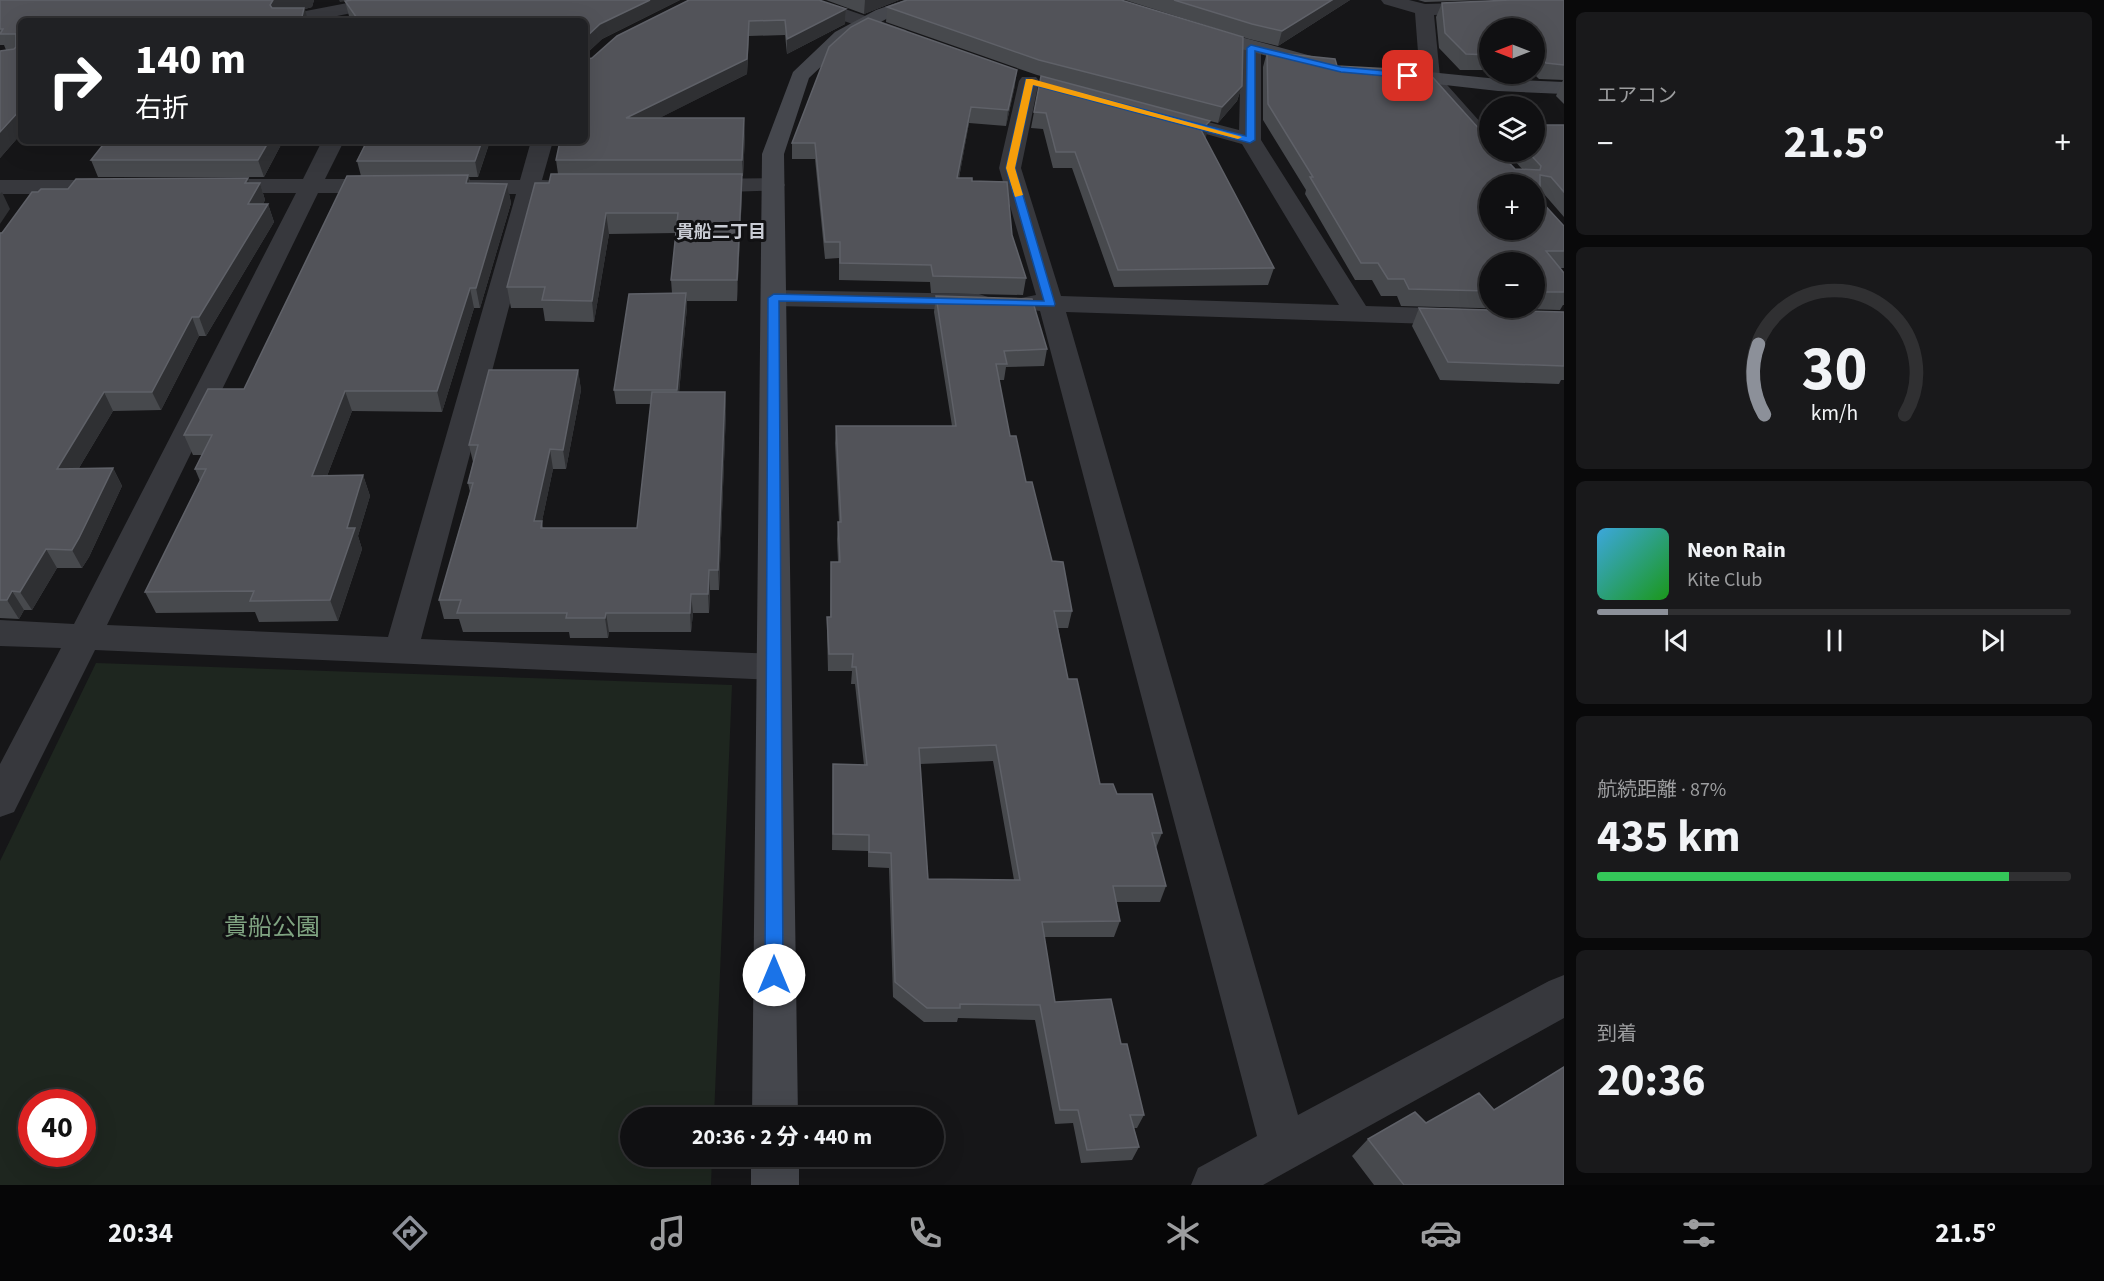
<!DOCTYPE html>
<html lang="ja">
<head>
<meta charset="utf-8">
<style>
	body { margin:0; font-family:"Source Sans 3","Noto Sans JP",sans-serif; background:#19191b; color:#f1f3f6; height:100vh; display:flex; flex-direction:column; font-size:22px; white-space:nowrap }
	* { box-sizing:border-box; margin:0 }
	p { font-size:20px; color:#9c9d9f }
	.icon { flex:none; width:33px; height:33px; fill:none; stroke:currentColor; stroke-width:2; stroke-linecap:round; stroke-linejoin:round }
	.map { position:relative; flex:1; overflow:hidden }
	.panel { display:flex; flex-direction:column; gap:12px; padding:12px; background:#09090a; width:540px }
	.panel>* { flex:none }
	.guide { position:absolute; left:18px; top:18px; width:570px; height:126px; border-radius:9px; box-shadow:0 6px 24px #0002,0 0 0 2px #303032; background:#202124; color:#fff; overflow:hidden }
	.needle { width:39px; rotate:270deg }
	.buttons { position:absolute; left:1479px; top:18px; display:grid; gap:12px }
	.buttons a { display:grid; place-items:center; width:66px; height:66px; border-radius:50%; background:#101012; box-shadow:0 6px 24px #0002,0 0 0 2px #303032; font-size:30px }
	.speed { position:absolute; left:18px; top:1089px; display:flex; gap:12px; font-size:30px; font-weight:700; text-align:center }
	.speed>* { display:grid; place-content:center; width:78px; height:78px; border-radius:50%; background:#101012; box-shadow:0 6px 24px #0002,0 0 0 2px #303032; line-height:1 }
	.speed .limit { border:9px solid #d22; background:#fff; color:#111 }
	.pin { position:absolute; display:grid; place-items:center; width:51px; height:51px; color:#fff; margin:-26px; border-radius:12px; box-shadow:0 3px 9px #0006 }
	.me { position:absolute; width:66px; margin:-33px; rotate:0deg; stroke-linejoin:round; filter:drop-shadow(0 0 4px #0008) }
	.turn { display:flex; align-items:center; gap:21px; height:126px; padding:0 18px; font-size:27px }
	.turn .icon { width:78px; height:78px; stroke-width:2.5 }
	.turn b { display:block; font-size:42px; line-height:51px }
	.big { font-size:45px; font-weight:700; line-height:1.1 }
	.panel .tile { flex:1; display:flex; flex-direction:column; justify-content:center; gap:9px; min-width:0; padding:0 21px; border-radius:9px; background:#19191b }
	.panel .dial { align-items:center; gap:0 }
	.dial svg { height:156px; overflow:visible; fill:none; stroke:#303032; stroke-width:7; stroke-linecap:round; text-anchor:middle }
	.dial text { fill:#f1f3f6; stroke:none }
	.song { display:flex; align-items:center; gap:18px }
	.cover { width:72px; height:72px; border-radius:9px; background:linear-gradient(135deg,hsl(200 70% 55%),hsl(120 70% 35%)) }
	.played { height:6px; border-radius:3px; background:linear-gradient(90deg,#8c9099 15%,#303032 15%) }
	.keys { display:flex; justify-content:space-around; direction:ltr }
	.heat { display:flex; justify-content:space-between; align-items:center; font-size:33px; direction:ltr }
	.charge { height:9px; border-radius:4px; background:linear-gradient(90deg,#34c759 87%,#303032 0) }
	.trip { position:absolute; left:620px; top:1107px; width:324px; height:60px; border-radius:30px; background:#101012; box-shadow:0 6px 24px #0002,0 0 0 2px #303032; font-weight:700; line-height:60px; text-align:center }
	.tabs { display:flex; height:96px; justify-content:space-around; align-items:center; background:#060607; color:#9c9d9f }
	.tabs .icon { width:42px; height:42px }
	.tabs .selected { color:#8c9099 }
	.tabs b { font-size:27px; color:#f1f3f6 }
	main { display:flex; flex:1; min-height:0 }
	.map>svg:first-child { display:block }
	.green { fill:#1e261f; fill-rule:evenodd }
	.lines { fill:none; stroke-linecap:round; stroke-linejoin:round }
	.street { fill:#37383d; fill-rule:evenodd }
	.secondary { fill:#45474d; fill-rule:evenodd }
	.wall { fill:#47494d; fill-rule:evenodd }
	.shaded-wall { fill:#2f3033 }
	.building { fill:#525359; stroke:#5f6168; stroke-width:1.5; fill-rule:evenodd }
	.route { fill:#1a73e8; stroke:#114b97; stroke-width:1.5 }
	.slow { fill:#f59e0b }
	.labels { text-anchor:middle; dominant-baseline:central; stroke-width:6; stroke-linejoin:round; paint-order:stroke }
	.far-neighbourhood-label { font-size:18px; font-weight:bold; fill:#c9ccd4; stroke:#111113 }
	.near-park-label { font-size:24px; fill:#7fa381; stroke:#111113 }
</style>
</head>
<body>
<main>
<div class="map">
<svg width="1564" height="1185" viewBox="0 0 1564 1185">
	<rect width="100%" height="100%" fill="#161618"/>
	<path class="green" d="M96,663L732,685L714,1117L630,1118V1156L712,1157L711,1185H0V861ZM32,1102H82V1154H32Z"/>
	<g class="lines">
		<path class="street" d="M363,0H399L396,4L390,5L313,21H276L278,17L285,15Z
			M793,0H819L906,30L908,34L906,38H892L796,4Z
			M1381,0H1409L1425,4L1564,0V10L1434,15L1440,77L1490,133V152H1498L1490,154L1482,152L1420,78L1415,13L1384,4Z
			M1251,42L1258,44L1261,48V140L1366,306L1462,309L1471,311L1475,317L1471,323L1462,325L1066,312L1298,1115L1549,981L1564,975V1018L1263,1185H1191L1198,1168L1257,1136L1040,311L1021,308L1017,303L1021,298L1036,295L999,168L1019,81L1022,77H1036L1039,81L1021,168L1061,296L1339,305L1242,144L1159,121L1156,117L1159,113L1166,111L1239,130L1241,48L1244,44Z
			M322,141H344L325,179H388L396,181L399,186L396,191L388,193H318L107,625L388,637L516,194H463L455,192L452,187L455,182L463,180H520L531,141H553L542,180L588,182L591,187L588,192L539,194L421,639L774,654L786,658L791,667L786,676L774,680L95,650L14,812L0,817V764L61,648L0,646V620L74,624L296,193H217L209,191L206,186L209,181L217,179H303Z
			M774,178L782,180L785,185L782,190L697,193L689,191L686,186L689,181L697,179Z
			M0,180H115L123,182L126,187L123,192L115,194H0Z
			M774,290L979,294L988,297L992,302L988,307L979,310L774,306L765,303L761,298L765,293Z"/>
		<path class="secondary" d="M905,0H932L929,4L888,18L849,40L809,78L784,154L798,1118H752L762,154L793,72L835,32L876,10Z
			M1200,26L1319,58L1322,62L1319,66L1312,68L1193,36L1191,32L1193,28Z
			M1390,68L1498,79L1564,82V94L1498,91L1383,78L1380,74L1383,70Z
			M751,1156H799V1185H751Z"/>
	</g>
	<path class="wall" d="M0,0H314L312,7L305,9L21,21V134L0,158V51L6,50L4,45H0Z
		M352,0H680L602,39L585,55V21H352L349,16L345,1Z
		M826,0H899L864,14Z
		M1125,0H1350L1278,46L1249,39Z
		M1418,0H1486L1425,2Z
		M1564,0V80L1539,79L1534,74V28H1490V70H1460L1439,48L1436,17L1442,3Z
		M887,7L1242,86L1237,101L1218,123L1210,121L1205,138L1274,268L1268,285L1114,287L1072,168H1053L1043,129L1031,128L1034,112L1127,99L1037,75L886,22Z
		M846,9L845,24L787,54L785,35L749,36L747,74L659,118L745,134L743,176H742V194L737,301H687V307L679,392H725L726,411L719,590H710L709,613H693L691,632H609L608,638H570L569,632H463L459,619H444L439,600L470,492L468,483L473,462L469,445L578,370L581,390L566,469H553L542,521L543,528H637L651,404H616L614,390L672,293L671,280L676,233L609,234L594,322L545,321L543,308H511L507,287L549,183L558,174L556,160L592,58L617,36Z
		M1267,52L1337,66L1515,169H1522L1507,152H1534L1564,125V217L1544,194L1540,193V200L1564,226V268H1560L1564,273V305H1563L1560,310L1401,306L1397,296H1381L1372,280H1355L1305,194L1306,190L1263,120V67ZM1490,262H1534V308H1490Z
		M1563,80H1564V104L1556,96Z
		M1015,85L1006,126L969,123L959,178L972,181L1012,235L1026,278L1023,295L931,293L930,282L839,280V258L825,259L815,159H792V143Z
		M283,141L264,177H98L91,160Z
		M490,141L478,177H469L470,183L507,184L511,203L480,308H474L442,412L352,411L327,476L363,475L370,496L358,536L362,549L338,621L259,622L255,612L156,613L145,592L200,481L195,469L202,455H193L184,435L244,389L361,176L357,161Z
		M260,183L265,200L263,204H268L274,222L206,336H199L161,410L113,411L79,468H113L122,486L89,557L82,568H57L32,610H24L19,619L0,618V233L68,189Z
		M936,296L1047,349L1044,366L1006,367L1004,380H999L1010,436L1052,561L1072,611L1068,628H1058L1068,679L1100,784L1117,794L1162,833L1156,848L1166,886L1160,902H1116L1120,921L1114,937H1044L1055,1002L1121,1044L1144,1115L1137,1128H1134L1139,1147L1132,1160L1081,1163L1073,1123L1055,1124L1035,1020L958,1018L957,1022H924L893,997L889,868L868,867V851L832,850L833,764L864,765L855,684H851L852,671H828L827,634V617H830L831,562H838L837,539L838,522H839L835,443L836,426H952L934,312ZM993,761L1014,880L928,879L920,764Z
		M1419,308L1564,312V380H1561L1559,384L1440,380L1412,326Z
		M1494,1110L1564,1185H1374L1352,1156L1368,1139L1426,1123Z"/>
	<path class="shaded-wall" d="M273,0H314L312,7L305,9L308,21L274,20L270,5Z
		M339,0H351L340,2Z
		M650,0H680L602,39L585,55V38L600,24Z
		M865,0H899L864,14Z
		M1332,0H1350L1278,46L1282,31Z
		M846,9L845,24L787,54V39Z
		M749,21L747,74L628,134L626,118Z
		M1017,70L1015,85L1006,126L1008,110Z
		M1242,86L1237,101L1218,123L1222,107Z
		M971,107L969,123L956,194L957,178Z
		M21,109V134L0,158V132Z
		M744,118L745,134L743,176L742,160Z
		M1210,121L1206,137L1197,146L1201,130Z
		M269,141H283L264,177L258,160Z
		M482,141H490L478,177L475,161Z
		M742,174V194L737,301V280Z
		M468,175L472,194L466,183Z
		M248,178L253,195L260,183L265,200L254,222L248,204L245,183Z
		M507,184L511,203L480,308L476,288Z
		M2,192L10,209L0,224V194Z
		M268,204L274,222L206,336L199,317Z
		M606,213L609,234L594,322L592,301Z
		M470,288L474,308L442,412L437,391Z
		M686,293L687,307L678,404L677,390Z
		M192,317L199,336L161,410L152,392Z
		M578,370L581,390L566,469L563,450Z
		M345,391L352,411L319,497L312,476Z
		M104,392L113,411L67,488L57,469Z
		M725,392L726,411L719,590L718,570Z
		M550,449L553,469L538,540L534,521Z
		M113,468L122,486L89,557L82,568L72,550Z
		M363,475L370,496L358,536L362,549L338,621L330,600L347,528Z
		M46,549L57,568L32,610L20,592Z
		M709,570L710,590L709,613L708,594Z
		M12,591L24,610L19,619L7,600Z
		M691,594L693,613L691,632L690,613Z
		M606,613L609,632L608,638L605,618Z"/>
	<path class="building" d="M0,0H273L270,5L272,8H304L301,21H21V109L0,132V51L14,49L16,47V34H0L3,29H0Z
		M352,0H650L600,24L585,38V21H359L345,1Z
		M689,0H819L846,9L787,39L785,20L749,21L747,59L626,118H744L742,160H556L560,141H585V60L592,58L617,36Z
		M907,0H1121L1243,37L1242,86L1222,107L1039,60L887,7Z
		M1174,0H1332L1282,31L1252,24Z
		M1511,0H1564V65L1546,63L1539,57L1534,56V28H1490V55L1466,54L1445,33L1442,3Z
		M868,18L1017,70L1008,110L971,107L957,178H972V181L1007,182L1012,235L1026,278L933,276L931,265L840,263V242H825L815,143H792L829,47L851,27Z
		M1267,52L1335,59L1337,66L1427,71L1490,141V152H1499L1515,169L1540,170L1541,166L1528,152H1534V125H1564V192L1551,177L1540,175V200L1564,226V251H1546L1564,273V292H1534V262H1490V291L1409,289L1404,279H1388L1378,263H1361L1310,177H1313L1268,104ZM1490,184H1534V230H1490Z
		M1041,76L1210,121L1201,130L1274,268L1118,270L1075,152H1056L1046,113L1034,112Z
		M106,141H269L258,160H91Z
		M367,141H482L475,161H357Z
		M551,174H742L737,280H671L678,213H606L592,301L542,300L545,287H507L535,183H549Z
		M468,175L466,183L507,184L476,288H470L437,391H345L312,476L363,475L347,528H355L330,600L250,601L254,591L145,592L206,469H195L212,435H184L208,389H244L347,176Z
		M248,178L245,183H260L248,204H268L199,317H192L152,392H104L57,469L113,468L79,538L72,550L46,549L20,592L12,591L7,600H0V233H2L32,192H38L41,189H68L76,179Z
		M686,293L677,390H614L629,294Z
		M936,296L1032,299L1047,349L1004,351L1007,364H996L1010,436H1016L1026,482H1032L1052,561L1063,562L1072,611H1054L1068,679H1077L1100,784H1113L1117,794H1152L1162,833H1152L1166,886H1113L1120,921L1042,922L1055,1002L1111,999L1121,1044H1127L1144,1115H1130L1139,1147L1087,1150L1078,1110H1060L1040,1005L960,1004V1008H927L895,982L891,853L869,852V835L833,834V764L867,765L856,667H852L853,654H829L827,617H831V562H840L838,522H841L836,426H956ZM996,745L1020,880L928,879L919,748Z
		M1419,308L1564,312V366L1448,362Z
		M489,370H578L563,450L550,449L534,521H542L541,528H637L652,392H725L718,570H709L708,594H691L690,613H606L605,618H566L567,613H457L461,600H439L473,483H468L478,445H469Z
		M1564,1067V1185H1404L1368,1139L1415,1112L1426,1123L1479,1093L1494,1110Z"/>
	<path class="route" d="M1251,45L1341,67L1408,73L1412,76L1408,78L1341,72L1255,51V140L1250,143L1033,85L1015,168L1055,304L1054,306L779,301L783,975L781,981L774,983L768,981L765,975L768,298L774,294L1044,301L1006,168L1026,79L1246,136L1247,48Z"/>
	<path class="slow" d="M1026,79H1032L1242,137L1238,139L1033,85L1015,168L1023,195L1015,197L1006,168Z"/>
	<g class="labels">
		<g class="far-neighbourhood-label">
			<text x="721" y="232">貴船二丁目</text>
		</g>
		<g class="near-park-label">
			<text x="272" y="927">貴船公園</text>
		</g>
	</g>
</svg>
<div class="buttons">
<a><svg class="needle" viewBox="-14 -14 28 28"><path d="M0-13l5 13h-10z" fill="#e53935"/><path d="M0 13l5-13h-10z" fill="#9c9d9f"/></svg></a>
<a><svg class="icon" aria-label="layers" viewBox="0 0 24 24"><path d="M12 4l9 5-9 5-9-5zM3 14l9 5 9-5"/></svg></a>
<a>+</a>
<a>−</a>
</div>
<div class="speed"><div class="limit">40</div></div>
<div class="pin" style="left:1408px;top:76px;background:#d93025"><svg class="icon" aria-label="arrive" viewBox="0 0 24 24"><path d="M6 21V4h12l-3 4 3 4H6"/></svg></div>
<svg class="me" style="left:774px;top:975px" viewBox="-20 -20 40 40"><circle r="19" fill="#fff"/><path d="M0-13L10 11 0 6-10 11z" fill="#1a73e8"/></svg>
<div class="trip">20:36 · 2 分 · 440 m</div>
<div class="guide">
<div class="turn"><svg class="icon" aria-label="right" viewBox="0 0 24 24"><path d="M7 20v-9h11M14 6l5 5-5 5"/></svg><div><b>140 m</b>右折</div></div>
</div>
</div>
<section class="panel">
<div class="tile"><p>エアコン</p>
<div class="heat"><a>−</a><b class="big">21.5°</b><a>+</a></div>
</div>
<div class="tile dial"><svg viewBox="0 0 100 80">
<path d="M14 69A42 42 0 1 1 86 69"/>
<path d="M14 69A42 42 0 0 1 11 33" stroke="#8c9099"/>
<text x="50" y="56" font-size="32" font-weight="700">30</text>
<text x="50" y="72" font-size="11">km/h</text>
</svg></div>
<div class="tile">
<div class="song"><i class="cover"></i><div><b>Neon Rain</b><p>Kite Club</p></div></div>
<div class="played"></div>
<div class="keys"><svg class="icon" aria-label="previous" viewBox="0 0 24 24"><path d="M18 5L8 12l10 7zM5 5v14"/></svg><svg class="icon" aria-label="pause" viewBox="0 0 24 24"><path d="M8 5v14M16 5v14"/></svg><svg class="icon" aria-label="next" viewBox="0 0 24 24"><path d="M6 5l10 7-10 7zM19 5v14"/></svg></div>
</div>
<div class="tile"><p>航続距離 · 87%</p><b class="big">435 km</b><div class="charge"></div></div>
<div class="tile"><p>到着</p><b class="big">20:36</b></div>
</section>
</main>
<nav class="tabs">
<b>20:34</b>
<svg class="icon selected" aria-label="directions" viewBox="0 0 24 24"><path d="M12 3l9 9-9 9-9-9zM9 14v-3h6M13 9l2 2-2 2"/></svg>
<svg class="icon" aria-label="music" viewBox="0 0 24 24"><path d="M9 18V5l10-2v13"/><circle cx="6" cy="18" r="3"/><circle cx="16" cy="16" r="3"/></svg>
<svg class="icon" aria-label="phone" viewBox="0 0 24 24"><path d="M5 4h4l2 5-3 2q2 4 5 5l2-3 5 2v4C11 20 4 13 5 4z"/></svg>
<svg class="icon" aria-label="climate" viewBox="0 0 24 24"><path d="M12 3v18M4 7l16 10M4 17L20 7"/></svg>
<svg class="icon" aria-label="car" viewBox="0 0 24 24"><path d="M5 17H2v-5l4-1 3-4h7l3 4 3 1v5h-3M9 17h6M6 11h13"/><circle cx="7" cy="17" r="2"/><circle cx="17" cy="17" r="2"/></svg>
<svg class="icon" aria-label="filters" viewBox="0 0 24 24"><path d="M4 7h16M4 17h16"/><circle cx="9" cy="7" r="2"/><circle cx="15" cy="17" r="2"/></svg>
<b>21.5°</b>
</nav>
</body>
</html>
